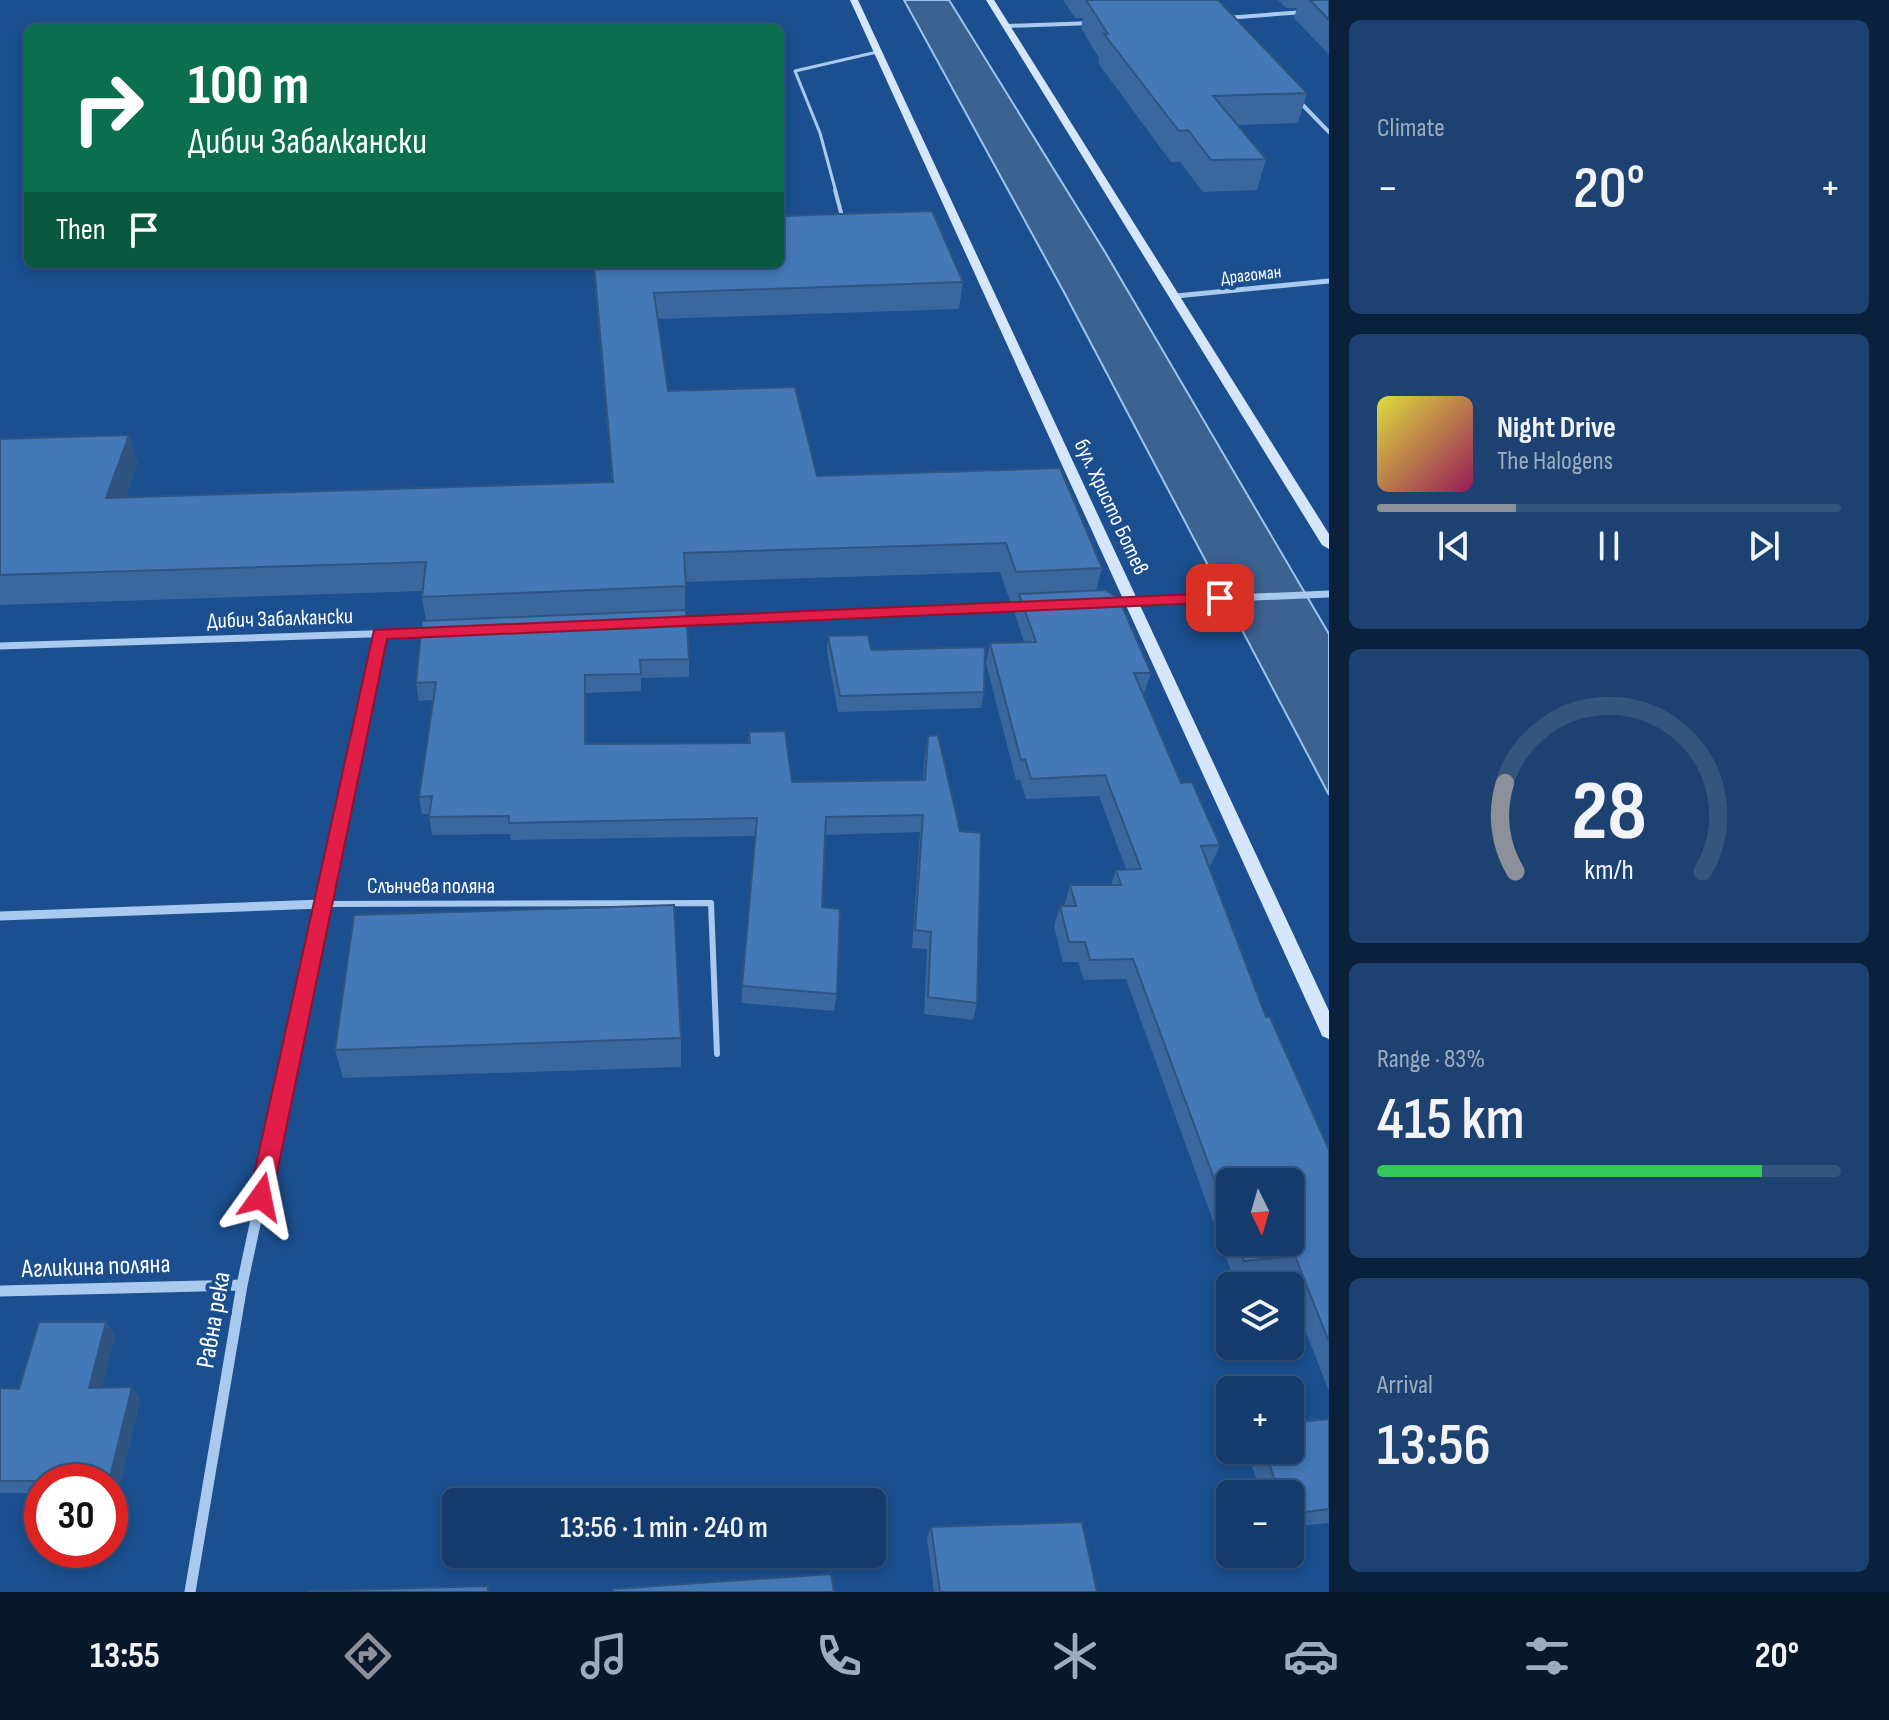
<!DOCTYPE html>
<html lang="en">
<head>
<meta charset="utf-8">
<style>
	body { margin:0; font-family:"Sofia Sans Condensed",sans-serif; background:#1d4271; color:#f1f3f6; height:100vh; display:flex; flex-direction:column; font-size:30px; white-space:nowrap }
	* { box-sizing:border-box; margin:0 }
	p { font-size:26px; color:#9dadc1 }
	.icon { flex:none; width:44px; height:44px; fill:none; stroke:currentColor; stroke-width:2; stroke-linecap:round; stroke-linejoin:round }
	.map { position:relative; flex:1; overflow:hidden }
	.sheet { display:flex; flex-direction:column; gap:20px; padding:20px; background:#0b203b; width:560px }
	.sheet>* { flex:none }
	.hud { position:absolute; left:24px; top:24px; width:760px; height:244px; border-radius:12px; box-shadow:0 4px 12px #0003,0 0 0 2px #33557e; background:#0b6e4f; color:#fff; overflow:hidden }
	.needle { width:52px; rotate:175deg }
	.controls { position:absolute; left:1216px; top:1168px; display:grid; gap:16px }
	.controls a { display:grid; place-items:center; width:88px; height:88px; border-radius:12px; background:#143b6b; box-shadow:0 4px 12px #0003,0 0 0 2px #33557e; font-size:40px }
	.speed { position:absolute; left:24px; top:1464px; display:flex; gap:16px; font-size:40px; font-weight:700; text-align:center }
	.speed>* { display:grid; place-content:center; width:104px; height:104px; border-radius:50%; background:#143b6b; box-shadow:0 4px 12px #0003,0 0 0 2px #33557e; line-height:1 }
	.speed .limit { border:12px solid #d22; background:#fff; color:#111 }
	.pin { position:absolute; display:grid; place-items:center; width:68px; height:68px; color:#fff; margin:-34px; border-radius:16px; box-shadow:0 4px 12px #0006 }
	.me { position:absolute; width:88px; margin:-44px; rotate:12deg; stroke-linejoin:round; filter:drop-shadow(0 0 6px #0008) }
	.turn { display:flex; align-items:center; gap:28px; height:168px; padding:0 32px; font-size:36px }
	.turn .icon { width:104px; height:104px; stroke-width:2.5 }
	.turn b { display:block; font-size:56px; line-height:68px }
	.then { display:flex; align-items:center; height:76px; padding:0 32px; background:#0003; gap:16px; font-size:30px }
	.big { font-size:60px; font-weight:600; line-height:1.1 }
	.sheet .tile { flex:1; display:flex; flex-direction:column; justify-content:center; gap:12px; min-width:0; padding:0 28px; border-radius:12px; background:#1d4271 }
	.sheet .dial { align-items:center; gap:0 }
	.dial svg { height:208px; overflow:visible; fill:none; stroke:#33557e; stroke-width:7; stroke-linecap:round; text-anchor:middle }
	.dial text { fill:#f1f3f6; stroke:none }
	.song { display:flex; align-items:center; gap:24px }
	.cover { width:96px; height:96px; border-radius:12px; background:linear-gradient(135deg,hsl(60 70% 55%),hsl(330 70% 35%)) }
	.played { height:8px; border-radius:4px; background:linear-gradient(90deg,#8c9099 30%,#33557e 30%) }
	.keys { display:flex; justify-content:space-around; direction:ltr }
	.heat { display:flex; justify-content:space-between; align-items:center; font-size:44px; direction:ltr }
	.charge { height:12px; border-radius:6px; background:linear-gradient(90deg,#34c759 83%,#33557e 0) }
	.trip { position:absolute; left:442px; top:1488px; width:444px; height:80px; border-radius:12px; background:#143b6b; box-shadow:0 4px 12px #0003,0 0 0 2px #33557e; font-weight:600; line-height:80px; text-align:center }
	.tab-bar { display:flex; height:128px; justify-content:space-around; align-items:center; background:#08182b; color:#9dadc1 }
	.tab-bar .icon { width:56px; height:56px }
	.tab-bar .current { color:#8c9099 }
	.tab-bar b { font-size:36px; color:#f1f3f6 }
	main { display:flex; flex:1; min-height:0 }
	.map>svg:first-child { display:block }
	.water { fill:#3c6290; stroke:#9cc4f0; stroke-width:2 }
	.lines { fill:none; stroke-linecap:round; stroke-linejoin:round }
	.service-far2 { stroke:#a9c9ee; stroke-width:3 }
	.service-far1 { stroke:#a9c9ee; stroke-width:4 }
	.service { stroke:#a9c9ee; stroke-width:6 }
	.minor-far4 { stroke:#a9c9ee; stroke-width:4 }
	.minor-far3 { stroke:#a9c9ee; stroke-width:5 }
	.minor-far2 { stroke:#a9c9ee; stroke-width:7 }
	.minor-far1 { stroke:#a9c9ee; stroke-width:9 }
	.minor { stroke:#a9c9ee; stroke-width:11 }
	.secondary { fill:#d6e6fa; fill-rule:evenodd }
	.wall { fill:#3a679d; fill-rule:evenodd }
	.shaded-wall { fill:#305480 }
	.building { fill:#4478b7; stroke:#305480; stroke-width:2 }
	.route { fill:#e11d48; stroke:#92132f; stroke-width:2 }
	.labels { text-anchor:middle; dominant-baseline:central; stroke-width:8; stroke-linejoin:round; paint-order:stroke }
	.far-street-label { font-size:18px; fill:#fff; stroke:#1b4f8f }
	.street-label { font-size:22px; fill:#fff; stroke:#1b4f8f }
	.near-street-label { font-size:26px; fill:#fff; stroke:#1b4f8f }
</style>
</head>
<body>
<main>
<div class="map">
<svg width="1329" height="1592" viewBox="0 0 1329 1592">
	<rect width="100%" height="100%" fill="#1b4f8f"/>
	<path class="water" d="M904,0H949L1105,252L1329,634V795L1065,294Z"/>
	<g class="lines">
		<path class="service-far2" d="M836,192L820,133L795,71L877,52"/>
		<path class="service-far1" d="M835,190L843,220"/>
		<path class="service" d="M322,904L711,903L717,1054"/>
		<path class="minor-far4" d="M1226,18L1304,12
			M1007,26L1093,23
			M1296,98L1329,132"/>
		<path class="minor-far3" d="M1176,296L1329,281"/>
		<path class="minor-far2" d="M1110,603L1329,594
			M678,621L1024,606
			M0,646L429,632
			M359,734L380,634"/>
		<path class="minor-far1" d="M0,916L322,904
			M278,1114L359,732"/>
		<path class="minor" d="M0,1291L242,1285
			M190,1592L242,1285L279,1112"/>
		<path class="secondary" d="M850,0H858L1329,1011V1039L1322,1036L1320,1031Z
			M986,0H994L1329,534V549L1322,545Z"/>
	</g>
	<path class="wall" d="M1063,0H1218L1307,93L1298,123L1238,125L1266,159L1257,190L1203,192L1180,162H1171L1098,63L1099,58L1081,28L1083,18H1075Z
		M1278,0H1329V55L1294,18L1297,8H1286Z
		M593,264H780L963,282L959,309L658,319L668,391L817,476L1102,568L1096,590L1151,673L1144,693H1142L1181,783L1220,845L1211,865H1209L1266,1017L1329,1150V1391L1290,1292V1286H1288L1283,1274L1234,1279L1126,979L1084,980L1078,962H1063L1054,926L1060,906H1064L1070,885H1111L1116,870L1126,869L1099,796L1026,799L1020,780H1016L986,663L990,643L1024,642L1015,614L1017,601H1010L1000,572L685,582V610L689,659V677L641,678V691L586,693V744L748,743L749,732L792,782L923,780L925,753L928,736L977,1003L973,1020L924,1014L927,949L912,948L920,832L825,835L822,907L837,994L834,1011L741,1003L755,836L511,840L510,834L432,835L429,814H422L419,797L433,700L419,701L416,683L426,621L422,597L423,591L0,605V439L129,435L137,463L126,497L612,482ZM1230,1182L1290,1242H1230Z
		M828,636L871,650L984,692L981,708L838,712L827,652Z
		M681,1038V1067L343,1078L335,1050Z
		M106,1322L115,1336L101,1388L132,1387L140,1400L118,1493H110V1482H42V1493H0V1388L19,1389Z
		M1329,1419V1523L1290,1527V1494H1262L1246,1450H1290Z
		M931,1527L1097,1592H934L927,1538Z"/>
	<path class="shaded-wall" d="M129,435L137,463L116,526L106,498Z
		M106,1322L115,1336L98,1401L89,1388Z
		M132,1387L140,1400L118,1493L109,1481Z"/>
	<path class="building" d="M1086,0H1218L1307,93L1213,96L1266,159L1211,160L1188,130L1179,131L1104,34H1108Z
		M1310,0H1329V20Z
		M932,211L963,282L654,293L668,391L795,387L817,476L1060,468L1102,568L1016,572L1006,543L684,553L686,586L422,597L426,562L0,575V439L129,435L106,498L613,482L594,264H780V216Z
		M1105,590L1119,599L1151,673H1134L1181,783L1192,782L1220,845L1201,846L1266,1017H1270L1329,1150V1342L1295,1256L1244,1261L1237,1242H1290V1182H1230V1222L1133,959L1090,960L1085,942H1069L1060,906H1076L1070,885H1121L1116,870L1141,869L1105,775L1031,779L1025,759L1021,760L990,643L1036,642L1019,594Z
		M686,610L689,659L640,660L641,674L585,675V744L750,743L749,732L785,731L792,782L925,780L928,736L938,735L960,831L981,833L977,1003L928,997L931,932L915,930L923,815L826,817L822,907L840,909L837,994L742,986L757,818L509,823V816L429,817L432,796L419,797L436,682L416,683L422,621Z
		M868,635L871,650L985,647L984,692L840,696L828,636Z
		M674,905L681,1038L335,1050L354,915Z
		M39,1322H106L89,1388L132,1387L109,1481H0V1388L19,1389Z
		M1329,1419V1509L1290,1514V1494H1280L1264,1450H1290V1423Z
		M1082,1522L1097,1592H940L931,1527Z
		M831,1574L834,1592H613V1589Z
		M488,1586V1592H309V1591Z"/>
	<path class="route" d="M1220,593L1226,595V602L387,639L272,1197L269,1204L261,1207L252,1204L249,1197L374,630Z"/>
	<g class="labels">
		<g class="far-street-label">
			<text transform="translate(1251 275) rotate(-6)">Драгоман</text>
		</g>
		<g class="street-label">
			<text transform="translate(1111 507) rotate(65)">бул. Христо Ботев</text>
			<text transform="translate(280 619) rotate(-2)">Дибич Забалкански</text>
			<text x="431" y="886">Слънчева поляна</text>
		</g>
		<g class="near-street-label">
			<text transform="translate(96 1267) rotate(-2)">Агликина поляна</text>
			<text transform="translate(214 1320) rotate(-80)">Равна река</text>
		</g>
	</g>
</svg>
<div class="controls">
<a><svg class="needle" viewBox="-14 -14 28 28"><path d="M0-13l5 13h-10z" fill="#e53935"/><path d="M0 13l5-13h-10z" fill="#9dadc1"/></svg></a>
<a><svg class="icon" aria-label="layers" viewBox="0 0 24 24"><path d="M12 4l9 5-9 5-9-5zM3 14l9 5 9-5"/></svg></a>
<a>+</a>
<a>−</a>
</div>
<div class="speed"><div class="limit">30</div></div>
<div class="pin" style="left:1220px;top:598px;background:#d93025"><svg class="icon" aria-label="arrive" viewBox="0 0 24 24"><path d="M6 21V4h12l-3 4 3 4H6"/></svg></div>
<svg class="me" style="left:261px;top:1197px" viewBox="-20 -20 40 40"><path d="M0-17L14 15 0 8-14 15z" fill="#e11d48" stroke="#fff" stroke-width="4"/></svg>
<div class="trip">13:56 · 1 min · 240 m</div>
<div class="hud">
<div class="turn"><svg class="icon" aria-label="right" viewBox="0 0 24 24"><path d="M7 20v-9h11M14 6l5 5-5 5"/></svg><div><b>100 m</b>Дибич Забалкански</div></div>
<div class="then">Then<svg class="icon" aria-label="arrive" viewBox="0 0 24 24"><path d="M6 21V4h12l-3 4 3 4H6"/></svg></div>
</div>
</div>
<section class="sheet">
<div class="tile"><p>Climate</p>
<div class="heat"><a>−</a><b class="big">20°</b><a>+</a></div>
</div>
<div class="tile">
<div class="song"><i class="cover"></i><div><b>Night Drive</b><p>The Halogens</p></div></div>
<div class="played"></div>
<div class="keys"><svg class="icon" aria-label="previous" viewBox="0 0 24 24"><path d="M18 5L8 12l10 7zM5 5v14"/></svg><svg class="icon" aria-label="pause" viewBox="0 0 24 24"><path d="M8 5v14M16 5v14"/></svg><svg class="icon" aria-label="next" viewBox="0 0 24 24"><path d="M6 5l10 7-10 7zM19 5v14"/></svg></div>
</div>
<div class="tile dial"><svg viewBox="0 0 100 80">
<path d="M14 69A42 42 0 1 1 86 69"/>
<path d="M14 69A42 42 0 0 1 10 35" stroke="#8c9099"/>
<text x="50" y="56" font-size="32" font-weight="700">28</text>
<text x="50" y="72" font-size="11">km/h</text>
</svg></div>
<div class="tile"><p>Range · 83%</p><b class="big">415 km</b><div class="charge"></div></div>
<div class="tile"><p>Arrival</p><b class="big">13:56</b></div>
</section>
</main>
<nav class="tab-bar">
<b>13:55</b>
<svg class="icon current" aria-label="directions" viewBox="0 0 24 24"><path d="M12 3l9 9-9 9-9-9zM9 14v-3h6M13 9l2 2-2 2"/></svg>
<svg class="icon" aria-label="music" viewBox="0 0 24 24"><path d="M9 18V5l10-2v13"/><circle cx="6" cy="18" r="3"/><circle cx="16" cy="16" r="3"/></svg>
<svg class="icon" aria-label="phone" viewBox="0 0 24 24"><path d="M5 4h4l2 5-3 2q2 4 5 5l2-3 5 2v4C11 20 4 13 5 4z"/></svg>
<svg class="icon" aria-label="climate" viewBox="0 0 24 24"><path d="M12 3v18M4 7l16 10M4 17L20 7"/></svg>
<svg class="icon" aria-label="car" viewBox="0 0 24 24"><path d="M5 17H2v-5l4-1 3-4h7l3 4 3 1v5h-3M9 17h6M6 11h13"/><circle cx="7" cy="17" r="2"/><circle cx="17" cy="17" r="2"/></svg>
<svg class="icon" aria-label="filters" viewBox="0 0 24 24"><path d="M4 7h16M4 17h16"/><circle cx="9" cy="7" r="2"/><circle cx="15" cy="17" r="2"/></svg>
<b>20°</b>
</nav>
</body>
</html>
